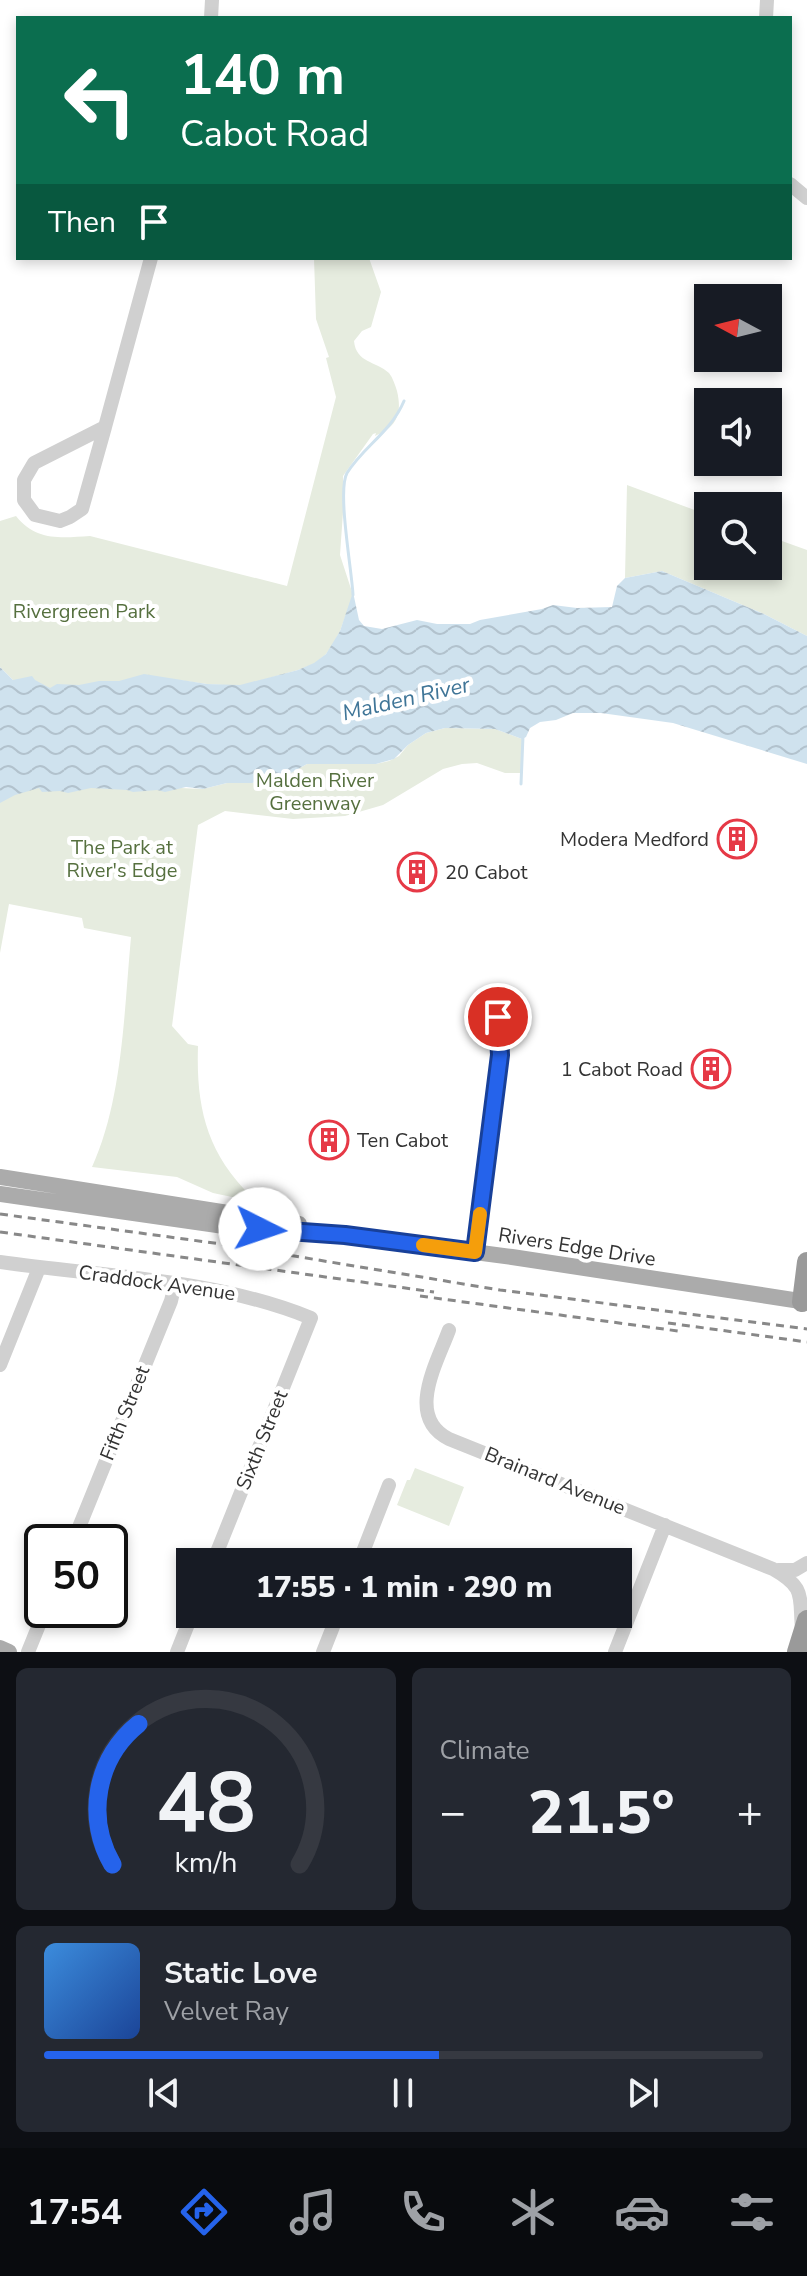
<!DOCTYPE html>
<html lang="en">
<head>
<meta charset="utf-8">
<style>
	body { margin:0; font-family:"Nunito Sans",sans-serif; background:#242831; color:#f1f3f6; height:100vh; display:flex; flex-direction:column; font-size:30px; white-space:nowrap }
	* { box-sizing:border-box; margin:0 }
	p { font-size:26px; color:#9ea1a6 }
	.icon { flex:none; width:44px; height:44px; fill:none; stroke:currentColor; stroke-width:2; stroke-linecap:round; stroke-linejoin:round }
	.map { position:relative; height:1652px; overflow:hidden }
	.panel { display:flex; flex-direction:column; gap:16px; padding:16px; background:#0d0f14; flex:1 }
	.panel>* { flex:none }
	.hud { position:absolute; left:16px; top:16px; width:776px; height:244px; border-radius:0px; box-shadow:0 4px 12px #0003; background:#0b6e4f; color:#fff; overflow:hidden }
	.needle { width:52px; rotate:277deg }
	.controls { position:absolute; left:694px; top:284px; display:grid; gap:16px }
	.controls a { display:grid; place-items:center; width:88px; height:88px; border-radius:0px; background:#171b24; box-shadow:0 4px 12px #0003; font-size:40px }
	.speed { position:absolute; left:24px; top:1524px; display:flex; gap:16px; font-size:40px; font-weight:700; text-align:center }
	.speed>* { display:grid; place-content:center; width:104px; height:104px; border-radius:50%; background:#171b24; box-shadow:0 4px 12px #0003; line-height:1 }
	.speed .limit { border:4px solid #111; border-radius:12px; background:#fff; color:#111 }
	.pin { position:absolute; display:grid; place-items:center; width:68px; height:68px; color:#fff; margin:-34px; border:4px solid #fff; border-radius:50%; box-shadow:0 2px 8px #0007 }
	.me { position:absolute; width:88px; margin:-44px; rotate:94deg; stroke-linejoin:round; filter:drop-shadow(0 0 6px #0008) }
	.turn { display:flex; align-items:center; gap:28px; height:168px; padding:0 32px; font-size:36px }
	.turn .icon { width:104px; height:104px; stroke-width:2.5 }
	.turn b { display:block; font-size:56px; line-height:68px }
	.then { display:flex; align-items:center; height:76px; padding:0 32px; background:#0003; gap:16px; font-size:30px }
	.big { font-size:60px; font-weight:800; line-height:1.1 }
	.panel .tile { flex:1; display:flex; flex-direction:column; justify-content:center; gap:12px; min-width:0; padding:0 28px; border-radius:12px; background:#242831 }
	.panel .dial { align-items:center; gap:0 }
	.dial svg { height:208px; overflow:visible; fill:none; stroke:#363941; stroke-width:7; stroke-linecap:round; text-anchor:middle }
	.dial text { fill:#f1f3f6; stroke:none }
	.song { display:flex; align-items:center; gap:24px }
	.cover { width:96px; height:96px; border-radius:12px; background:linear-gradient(135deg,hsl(210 70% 55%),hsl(220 70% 35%)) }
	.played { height:8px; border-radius:4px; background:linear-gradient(90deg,#2563eb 55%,#363941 55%) }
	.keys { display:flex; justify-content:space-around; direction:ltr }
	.heat { display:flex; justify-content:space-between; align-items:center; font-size:44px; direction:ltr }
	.panel .tiles { flex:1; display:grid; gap:16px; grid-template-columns:1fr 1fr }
	.tile:last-child { grid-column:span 2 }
	.trip { position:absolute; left:176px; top:1548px; width:456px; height:80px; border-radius:0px; background:#171b24; box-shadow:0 4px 12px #0003; font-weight:800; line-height:80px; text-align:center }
	.menu { display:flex; height:128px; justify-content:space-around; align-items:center; background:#090b0e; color:#9ea1a6 }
	.menu .icon { width:56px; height:56px }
	.menu .active { color:#2563eb }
	.menu b { font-size:36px; color:#f1f3f6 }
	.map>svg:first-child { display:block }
	.park { fill:#e6ecdf }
	.water { fill:url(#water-waves) }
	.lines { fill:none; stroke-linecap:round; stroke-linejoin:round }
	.stream { stroke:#cfe2ee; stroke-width:3 }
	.minor { stroke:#d0d0d0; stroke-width:14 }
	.major { stroke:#ababab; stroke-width:16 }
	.highway { stroke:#9a9a9a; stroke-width:20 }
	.rail { stroke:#888; stroke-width:3; stroke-dasharray:8 6; stroke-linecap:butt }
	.route-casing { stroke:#184099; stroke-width:20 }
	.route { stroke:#2563eb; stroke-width:14 }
	.slow { stroke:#f59e0b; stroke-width:14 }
	.labels { text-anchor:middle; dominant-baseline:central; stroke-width:8; stroke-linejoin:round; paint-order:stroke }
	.park-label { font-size:20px; fill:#56703f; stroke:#fff }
	.poi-label { font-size:20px; fill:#333; stroke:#fff; text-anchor:end }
	.street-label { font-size:20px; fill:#333; stroke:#fff }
	.water-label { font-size:22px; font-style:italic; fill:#3f7597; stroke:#fff }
</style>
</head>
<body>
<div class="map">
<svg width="807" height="1652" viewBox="0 0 807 1652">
	<defs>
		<pattern id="water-waves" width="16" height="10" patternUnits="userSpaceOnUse" patternTransform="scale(2)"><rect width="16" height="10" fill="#cfe2ee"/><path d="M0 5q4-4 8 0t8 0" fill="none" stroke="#b2c2cd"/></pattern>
	</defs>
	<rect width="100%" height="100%" fill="#fff"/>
	<path class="park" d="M314,258H369L381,292L371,327L362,331L354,341C356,363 376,361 389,373C393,378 395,385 397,391C402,412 398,427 375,436L376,433L373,434L343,476V512L340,555L353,595L340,631L333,644L326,654L314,664L298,670L241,686L207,684L156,677L89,688L74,685L51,689L20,687L0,667V521L16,516C36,541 60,538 90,536L287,586L336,397L326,358L329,357L316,319Z
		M627,485L708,515V566H768V536L807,550V636L764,614L662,571L625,578Z
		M445,728L495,729L522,739V773H505L477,763L462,764L443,769L383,805L345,816L293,819L225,811L198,825L172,1026L188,1044L198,1046C196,1106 206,1152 251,1196V1201L213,1193L177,1177L92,1167C123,1099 124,1011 131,937L84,928L82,918L9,904L0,953V799L40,785L90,784L203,789L227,783H252L282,778L307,764H376L389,761L399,756L408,745L426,733Z
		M415,1468L464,1487L449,1526L397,1505L407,1480H410Z"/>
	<path class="water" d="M662,571L764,614L807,636V764L673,723L601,713H573L556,720L540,722L530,728L526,737L522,739L495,729L445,728L426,733L408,745L394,759L376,764H307L282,778L252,783H227L203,789L186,787L165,792L157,790L133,792L127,790L91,788L68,793L60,791L42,792L39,788L15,795L0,803V667L13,680L32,676L35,680L50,688L57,684L79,685L99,681H119L144,674L207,684L240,685L298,670L314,663L326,654L340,631L353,592L359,620L364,626L382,629L417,620L437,624H470L480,620L542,609L553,605L577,608L612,607L617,586L625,578Z"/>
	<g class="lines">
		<path class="stream" d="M353,595C352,571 337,491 347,473C364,446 391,432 404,401
			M521,784L523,736"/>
		<path class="minor" d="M211,18L212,0
			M766,18L767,0
			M790,184L807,198
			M105,427L82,509L70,517L60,521L35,515L24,500V480L34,463Z
			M105,427L151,258
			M475,1252L500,1055L498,1017
			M0,1262C104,1277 213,1278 311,1318L213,1562
			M449,1330C437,1363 405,1417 449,1439L773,1569C806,1588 799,1595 802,1629
			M0,1365L39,1268
			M73,1542L171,1301L175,1284
			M359,1562L389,1485
			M778,1570H795L807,1563
			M28,1652L45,1610
			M177,1652L192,1614
			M323,1652L338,1614
			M615,1652L665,1525"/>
		<path class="major" d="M0,1177L299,1224
			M0,1194L231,1227L345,1235L512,1257L807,1302
			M0,1648L9,1652"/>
		<path class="highway" d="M802,1302L807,1262
			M797,1652L807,1620"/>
		<path class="rail" d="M0,1214L221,1244L500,1290L807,1329
			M0,1232L434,1292
			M420,1296L678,1331
			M668,1323L807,1342"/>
	</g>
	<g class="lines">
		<g class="route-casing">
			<path id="route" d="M260,1229L345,1235L475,1252L500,1055L498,1017"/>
		</g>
		<use href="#route" class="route"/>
		<path class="slow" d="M423,1245L475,1252L480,1214"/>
	</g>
	<defs>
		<g id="building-ring" transform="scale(2)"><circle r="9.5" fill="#fff" stroke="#e63946" stroke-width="1.5"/><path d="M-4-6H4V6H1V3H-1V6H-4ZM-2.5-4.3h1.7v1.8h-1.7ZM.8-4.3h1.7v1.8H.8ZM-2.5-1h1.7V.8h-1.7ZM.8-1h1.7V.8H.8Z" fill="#e63946"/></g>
	</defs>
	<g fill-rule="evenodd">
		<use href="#building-ring" x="737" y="839"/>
		<use href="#building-ring" x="417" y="872"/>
		<use href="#building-ring" x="711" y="1069"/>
		<use href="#building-ring" x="329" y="1140"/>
	</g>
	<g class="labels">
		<g class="park-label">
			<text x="84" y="611">Rivergreen Park</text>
			<text x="315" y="780">Malden River<tspan x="315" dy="23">Greenway</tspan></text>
			<text x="122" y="847">The Park at<tspan x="122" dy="23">River's Edge</tspan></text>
		</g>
		<g class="poi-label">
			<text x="709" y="839">Modera Medford</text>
			<text x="445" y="872" text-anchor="start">20 Cabot</text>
			<text x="683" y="1069">1 Cabot Road</text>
			<text x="357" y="1140" text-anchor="start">Ten Cabot</text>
		</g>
		<g class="street-label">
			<text transform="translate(577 1247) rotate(9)">Rivers Edge Drive</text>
			<text transform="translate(157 1283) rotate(8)">Craddock Avenue</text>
			<text transform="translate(125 1413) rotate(-68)">Fifth Street</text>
			<text transform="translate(262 1440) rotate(-68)">Sixth Street</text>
			<text transform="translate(555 1481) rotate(22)">Brainard Avenue</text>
		</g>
		<g class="water-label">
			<text transform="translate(406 699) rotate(-13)">Malden River</text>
		</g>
	</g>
</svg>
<div class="controls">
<a><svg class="needle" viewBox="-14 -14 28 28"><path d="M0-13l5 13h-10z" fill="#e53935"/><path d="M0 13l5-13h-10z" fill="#9ea1a6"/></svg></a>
<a><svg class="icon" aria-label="sound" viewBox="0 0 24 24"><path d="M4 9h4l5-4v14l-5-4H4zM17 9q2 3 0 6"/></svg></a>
<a><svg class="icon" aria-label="search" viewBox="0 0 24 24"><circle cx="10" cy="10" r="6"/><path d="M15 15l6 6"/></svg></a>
</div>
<div class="speed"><div class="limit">50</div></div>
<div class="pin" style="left:498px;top:1017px;background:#d93025"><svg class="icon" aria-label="arrive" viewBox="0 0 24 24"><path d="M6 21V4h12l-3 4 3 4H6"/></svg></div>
<svg class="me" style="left:260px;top:1229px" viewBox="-20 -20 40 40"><circle r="19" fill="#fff"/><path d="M0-13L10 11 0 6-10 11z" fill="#2563eb"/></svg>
<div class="trip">17:55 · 1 min · 290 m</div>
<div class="hud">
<div class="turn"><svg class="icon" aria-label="left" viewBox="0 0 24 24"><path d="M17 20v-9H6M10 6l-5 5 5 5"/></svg><div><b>140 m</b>Cabot Road</div></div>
<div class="then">Then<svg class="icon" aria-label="arrive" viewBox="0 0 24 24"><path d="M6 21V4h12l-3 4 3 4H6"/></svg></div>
</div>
</div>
<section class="panel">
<div class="tiles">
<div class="tile dial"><svg viewBox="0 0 100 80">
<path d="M14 69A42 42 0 1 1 86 69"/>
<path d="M14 69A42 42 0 0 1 24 15" stroke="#2563eb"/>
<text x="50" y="56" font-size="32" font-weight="700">48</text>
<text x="50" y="72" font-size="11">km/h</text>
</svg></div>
<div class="tile"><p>Climate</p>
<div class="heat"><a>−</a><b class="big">21.5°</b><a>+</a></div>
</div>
<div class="tile">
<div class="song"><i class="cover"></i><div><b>Static Love</b><p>Velvet Ray</p></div></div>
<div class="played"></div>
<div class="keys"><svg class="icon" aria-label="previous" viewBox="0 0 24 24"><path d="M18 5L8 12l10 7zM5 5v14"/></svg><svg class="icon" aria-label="pause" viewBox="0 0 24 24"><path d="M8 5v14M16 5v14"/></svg><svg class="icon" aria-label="next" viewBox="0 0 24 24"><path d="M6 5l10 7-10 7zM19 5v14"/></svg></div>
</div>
</div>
</section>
<nav class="menu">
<b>17:54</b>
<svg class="icon active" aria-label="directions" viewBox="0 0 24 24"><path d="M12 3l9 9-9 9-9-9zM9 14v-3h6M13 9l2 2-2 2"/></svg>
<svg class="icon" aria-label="music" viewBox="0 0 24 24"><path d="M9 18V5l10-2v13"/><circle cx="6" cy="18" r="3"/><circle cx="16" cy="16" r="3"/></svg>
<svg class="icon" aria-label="phone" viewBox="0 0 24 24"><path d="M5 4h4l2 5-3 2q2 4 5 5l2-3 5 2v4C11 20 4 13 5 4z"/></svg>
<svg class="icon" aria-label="climate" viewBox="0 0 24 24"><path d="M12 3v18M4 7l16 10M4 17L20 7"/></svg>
<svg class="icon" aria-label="car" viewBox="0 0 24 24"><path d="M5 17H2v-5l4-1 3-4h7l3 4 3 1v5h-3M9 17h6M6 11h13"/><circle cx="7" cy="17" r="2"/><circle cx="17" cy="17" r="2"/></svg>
<svg class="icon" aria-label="filters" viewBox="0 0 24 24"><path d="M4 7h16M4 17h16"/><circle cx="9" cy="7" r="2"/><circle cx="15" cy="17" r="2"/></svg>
</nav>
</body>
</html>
